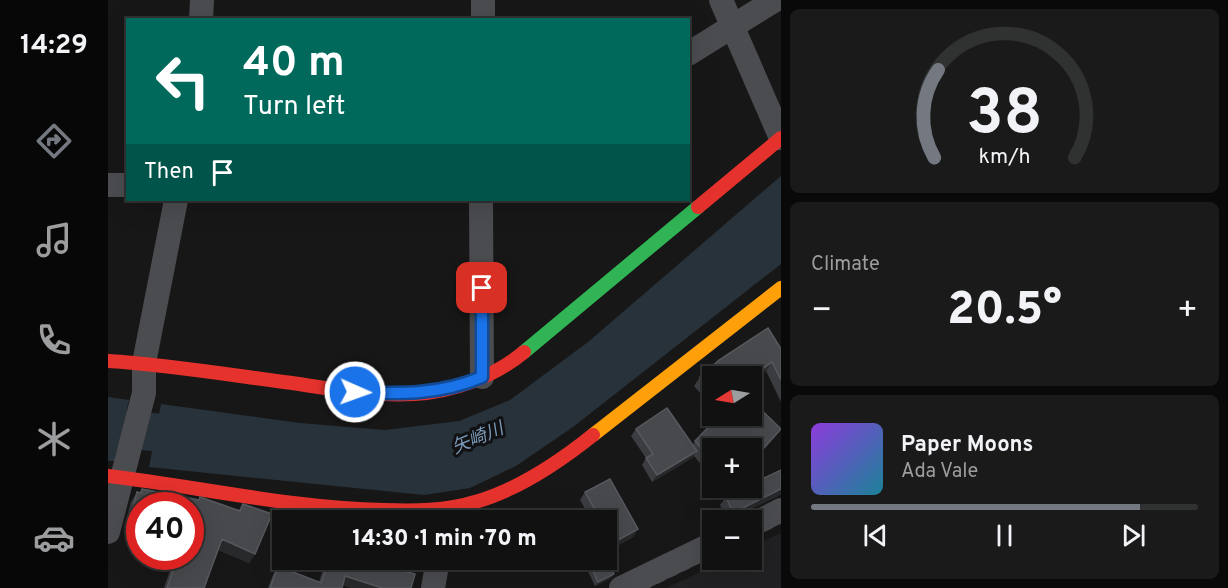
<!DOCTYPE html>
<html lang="en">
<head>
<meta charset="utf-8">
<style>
	body { margin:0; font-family:Overpass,"Noto Sans JP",sans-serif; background:#1a1a1a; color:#f1f3f6; height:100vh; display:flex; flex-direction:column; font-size:22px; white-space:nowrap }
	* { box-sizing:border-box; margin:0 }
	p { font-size:20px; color:#9c9d9f }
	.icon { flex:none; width:33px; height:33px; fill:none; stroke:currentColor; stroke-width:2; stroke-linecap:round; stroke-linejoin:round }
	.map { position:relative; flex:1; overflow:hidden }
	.drawer { display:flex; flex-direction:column; gap:9px; padding:9px; background:#090909; width:447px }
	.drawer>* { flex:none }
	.banner { position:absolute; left:18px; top:18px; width:564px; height:183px; border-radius:0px; box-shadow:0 6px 24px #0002,0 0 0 2px #303131; background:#00695c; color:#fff; overflow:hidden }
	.needle { width:39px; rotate:259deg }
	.buttons { position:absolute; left:594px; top:366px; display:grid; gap:12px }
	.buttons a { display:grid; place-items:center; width:60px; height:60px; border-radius:0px; background:#111; box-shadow:0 6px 24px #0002,0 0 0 2px #303131; font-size:30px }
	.speed { position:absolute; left:18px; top:492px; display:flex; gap:12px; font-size:30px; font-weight:700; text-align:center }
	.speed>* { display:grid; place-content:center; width:78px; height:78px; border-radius:50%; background:#111; box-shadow:0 6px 24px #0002,0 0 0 2px #303131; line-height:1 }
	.speed .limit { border:9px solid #d22; background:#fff; color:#111 }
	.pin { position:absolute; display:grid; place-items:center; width:51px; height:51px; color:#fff; margin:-26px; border-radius:12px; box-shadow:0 3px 9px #0006 }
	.me { position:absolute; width:66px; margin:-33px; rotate:92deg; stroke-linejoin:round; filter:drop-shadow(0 0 4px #0008) }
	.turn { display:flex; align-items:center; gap:21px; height:126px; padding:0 18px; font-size:27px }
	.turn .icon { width:78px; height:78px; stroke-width:2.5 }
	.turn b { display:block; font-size:42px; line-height:51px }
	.then { display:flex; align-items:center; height:57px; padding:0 18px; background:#0003; gap:12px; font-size:22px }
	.big { font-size:45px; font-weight:800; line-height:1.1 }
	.drawer .card { flex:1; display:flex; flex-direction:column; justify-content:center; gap:9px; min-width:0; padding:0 21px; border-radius:9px; background:#1a1a1a }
	.drawer .dial { align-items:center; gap:0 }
	.dial svg { height:156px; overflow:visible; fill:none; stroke:#303131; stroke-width:7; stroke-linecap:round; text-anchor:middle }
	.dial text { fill:#f1f3f6; stroke:none }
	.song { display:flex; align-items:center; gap:18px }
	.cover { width:72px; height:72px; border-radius:9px; background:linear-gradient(135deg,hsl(270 70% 55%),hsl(190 70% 35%)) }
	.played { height:6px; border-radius:3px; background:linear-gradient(90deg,#747881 85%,#303131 85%) }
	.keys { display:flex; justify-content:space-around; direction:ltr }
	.heat { display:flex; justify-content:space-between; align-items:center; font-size:33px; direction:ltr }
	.trip { position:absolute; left:164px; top:510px; width:345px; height:60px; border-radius:0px; background:#111; box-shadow:0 6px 24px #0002,0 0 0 2px #303131; font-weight:800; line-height:60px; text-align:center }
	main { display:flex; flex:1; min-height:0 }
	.tab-bar { display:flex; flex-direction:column; width:108px; justify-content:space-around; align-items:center; background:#070707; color:#9c9d9f }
	.tab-bar .icon { width:42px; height:42px }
	.tab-bar .active { color:#747881 }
	.tab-bar b { font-size:27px; color:#f1f3f6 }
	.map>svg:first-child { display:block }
	.built { fill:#212124 }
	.water { fill:#28323a }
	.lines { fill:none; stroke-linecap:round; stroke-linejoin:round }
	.river { stroke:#28323a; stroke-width:38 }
	.street { stroke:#4b4c50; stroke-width:24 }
	.fast { stroke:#30b455; stroke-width:14 }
	.slow { stroke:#ff9f0a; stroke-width:14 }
	.jam { stroke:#e5322d; stroke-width:14 }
	.rail { stroke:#4b4c4f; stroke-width:4.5; stroke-dasharray:8 6; stroke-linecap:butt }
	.wall { fill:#3c3d40 }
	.shaded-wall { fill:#28292a }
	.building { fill:#47494d; stroke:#56595e; stroke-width:1.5 }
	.route-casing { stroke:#114b97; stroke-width:15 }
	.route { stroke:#1a73e8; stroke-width:10 }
	.labels { text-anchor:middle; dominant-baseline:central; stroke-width:6; stroke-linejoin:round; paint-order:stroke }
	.water-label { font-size:18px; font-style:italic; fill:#7a9ab8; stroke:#111113 }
</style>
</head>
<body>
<main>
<nav class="tab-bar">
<b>14:29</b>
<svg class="icon active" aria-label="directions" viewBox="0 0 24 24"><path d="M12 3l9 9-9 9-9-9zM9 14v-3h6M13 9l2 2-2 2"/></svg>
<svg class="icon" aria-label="music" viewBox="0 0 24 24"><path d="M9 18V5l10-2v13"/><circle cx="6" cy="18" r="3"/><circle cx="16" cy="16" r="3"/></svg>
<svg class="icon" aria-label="phone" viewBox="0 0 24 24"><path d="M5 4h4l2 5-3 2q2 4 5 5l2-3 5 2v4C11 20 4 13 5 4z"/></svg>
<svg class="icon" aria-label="climate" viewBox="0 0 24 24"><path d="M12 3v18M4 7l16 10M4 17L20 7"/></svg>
<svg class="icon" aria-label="car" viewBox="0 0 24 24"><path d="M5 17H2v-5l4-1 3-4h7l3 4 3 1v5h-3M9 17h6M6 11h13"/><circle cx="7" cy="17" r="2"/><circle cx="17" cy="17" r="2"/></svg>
</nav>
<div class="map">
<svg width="673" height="588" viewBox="0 0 673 588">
	<rect width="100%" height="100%" fill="#171717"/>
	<path class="built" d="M673,533V588H558L618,560H644V547Z"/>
	<path class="water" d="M673,176V264L465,427L408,466L362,488L316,495L41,467L53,404L192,423L277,430L351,421L402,400L480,342Z
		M0,397L21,400L6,461H0Z"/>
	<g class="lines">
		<path class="river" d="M0,428L97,437"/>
		<path class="street" d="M613,0L673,138
			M93,20L94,0
			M375,20V0
			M580,54L667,0
			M0,185H20
			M373,200L374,377
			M644,525L673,510
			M0,532L36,393V363L68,200
			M325,588L330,560
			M513,588L604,544"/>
		<path class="fast" d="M416,352L590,207"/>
		<path class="slow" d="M485,435L673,288"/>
		<path class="jam" d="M590,207L673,138
			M0,361C64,365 128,376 191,384C229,390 268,396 306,394C344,392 386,377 416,352
			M0,476C92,487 183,508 276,510C306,511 338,511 367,502C410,490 450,463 485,435"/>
		<path class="rail" d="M644,536L673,521
			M536,588L604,555"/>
	</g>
	<path class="wall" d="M673,349V402L658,371L604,376V406L586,386L592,377Z
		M528,429L585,445L587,441L673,429L667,437L644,463V448H604V478L586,456L584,458L544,482L534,465L538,458L523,436Z
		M673,470L620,520H619L612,505L618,497Z
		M613,488H621L617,492Z
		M34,489L90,500L92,497L131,510L135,504L147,554L141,563L110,550L96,588H56L67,556H82V506L32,532L16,528L23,502L29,492L31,493Z
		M477,492L530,529L525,537L500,551L498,548V520H483L472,500Z
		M218,560H255L303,588H244L235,585L234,588H160L165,575L170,566L211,582Z
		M479,560H498L506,574L503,578L487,586L476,563Z"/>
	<path class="shaded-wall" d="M664,362L658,371L644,381V377Z
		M673,429L667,437L644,463V461Z
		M589,451L584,458L544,482L549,475Z
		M673,489V495L620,520L625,513Z
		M22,519L32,521V532L16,528Z
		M530,529L525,537L500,551L505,543Z
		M114,539L147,554L141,563L107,549Z
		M294,563L310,568L307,572L291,567Z
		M506,574L503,578L487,586L490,582Z
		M237,576L274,588H244L232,584Z"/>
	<path class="building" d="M660,328L673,349V380L664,362L644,377V376H604V390L592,377L611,360Z
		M644,401L673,429L644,461V448H604V461L587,441L611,416H644Z
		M559,408L589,451L549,475L538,458L545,454L528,429Z
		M673,470V489L625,513L618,497L637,488H644V484Z
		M502,479L530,529L505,543L498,530V520H493L477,492Z
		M34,489L91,500L92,497L132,511L135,504L164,514L147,554L114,539L96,588H59L70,556H82V506H32V521L22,519L29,492L33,493Z
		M498,556L506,574L490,582L480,560H498Z
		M221,560H255L307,574L303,588H274L237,576L234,588H162L170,566L213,583Z
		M295,560H313L310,568L294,563Z"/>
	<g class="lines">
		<g class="route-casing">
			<path id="route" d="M247,392C292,394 332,395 374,377V288"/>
		</g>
		<use href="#route" class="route"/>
	</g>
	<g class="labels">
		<g class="water-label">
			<text transform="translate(370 439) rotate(-23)">矢崎川</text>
		</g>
	</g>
</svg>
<div class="buttons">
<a><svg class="needle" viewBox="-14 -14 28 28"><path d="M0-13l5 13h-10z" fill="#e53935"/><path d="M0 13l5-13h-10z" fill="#9c9d9f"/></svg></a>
<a>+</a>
<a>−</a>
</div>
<div class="speed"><div class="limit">40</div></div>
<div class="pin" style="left:374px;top:288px;background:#d93025"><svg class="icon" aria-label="arrive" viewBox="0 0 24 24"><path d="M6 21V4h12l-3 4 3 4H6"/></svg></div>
<svg class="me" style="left:247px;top:392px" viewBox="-20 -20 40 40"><circle r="17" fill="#1a73e8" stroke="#fff" stroke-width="3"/><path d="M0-11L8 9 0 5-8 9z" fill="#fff"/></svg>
<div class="trip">14:30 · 1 min · 70 m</div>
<div class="banner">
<div class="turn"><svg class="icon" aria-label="left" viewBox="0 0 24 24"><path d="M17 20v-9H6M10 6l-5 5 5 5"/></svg><div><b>40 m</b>Turn left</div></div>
<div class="then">Then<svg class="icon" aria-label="arrive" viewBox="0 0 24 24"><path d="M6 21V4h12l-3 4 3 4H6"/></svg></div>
</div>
</div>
<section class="drawer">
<div class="card dial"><svg viewBox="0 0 100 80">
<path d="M14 69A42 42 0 1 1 86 69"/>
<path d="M14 69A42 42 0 0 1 16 24" stroke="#747881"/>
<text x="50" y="56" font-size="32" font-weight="700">38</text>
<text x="50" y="72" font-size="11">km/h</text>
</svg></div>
<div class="card"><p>Climate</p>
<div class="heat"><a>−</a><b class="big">20.5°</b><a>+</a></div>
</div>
<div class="card">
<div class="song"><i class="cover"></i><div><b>Paper Moons</b><p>Ada Vale</p></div></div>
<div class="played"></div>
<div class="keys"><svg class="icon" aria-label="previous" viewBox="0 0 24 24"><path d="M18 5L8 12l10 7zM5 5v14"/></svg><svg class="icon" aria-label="pause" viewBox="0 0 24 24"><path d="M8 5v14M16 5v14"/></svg><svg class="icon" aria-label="next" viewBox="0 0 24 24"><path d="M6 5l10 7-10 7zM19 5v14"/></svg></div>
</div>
</section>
</main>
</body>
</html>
